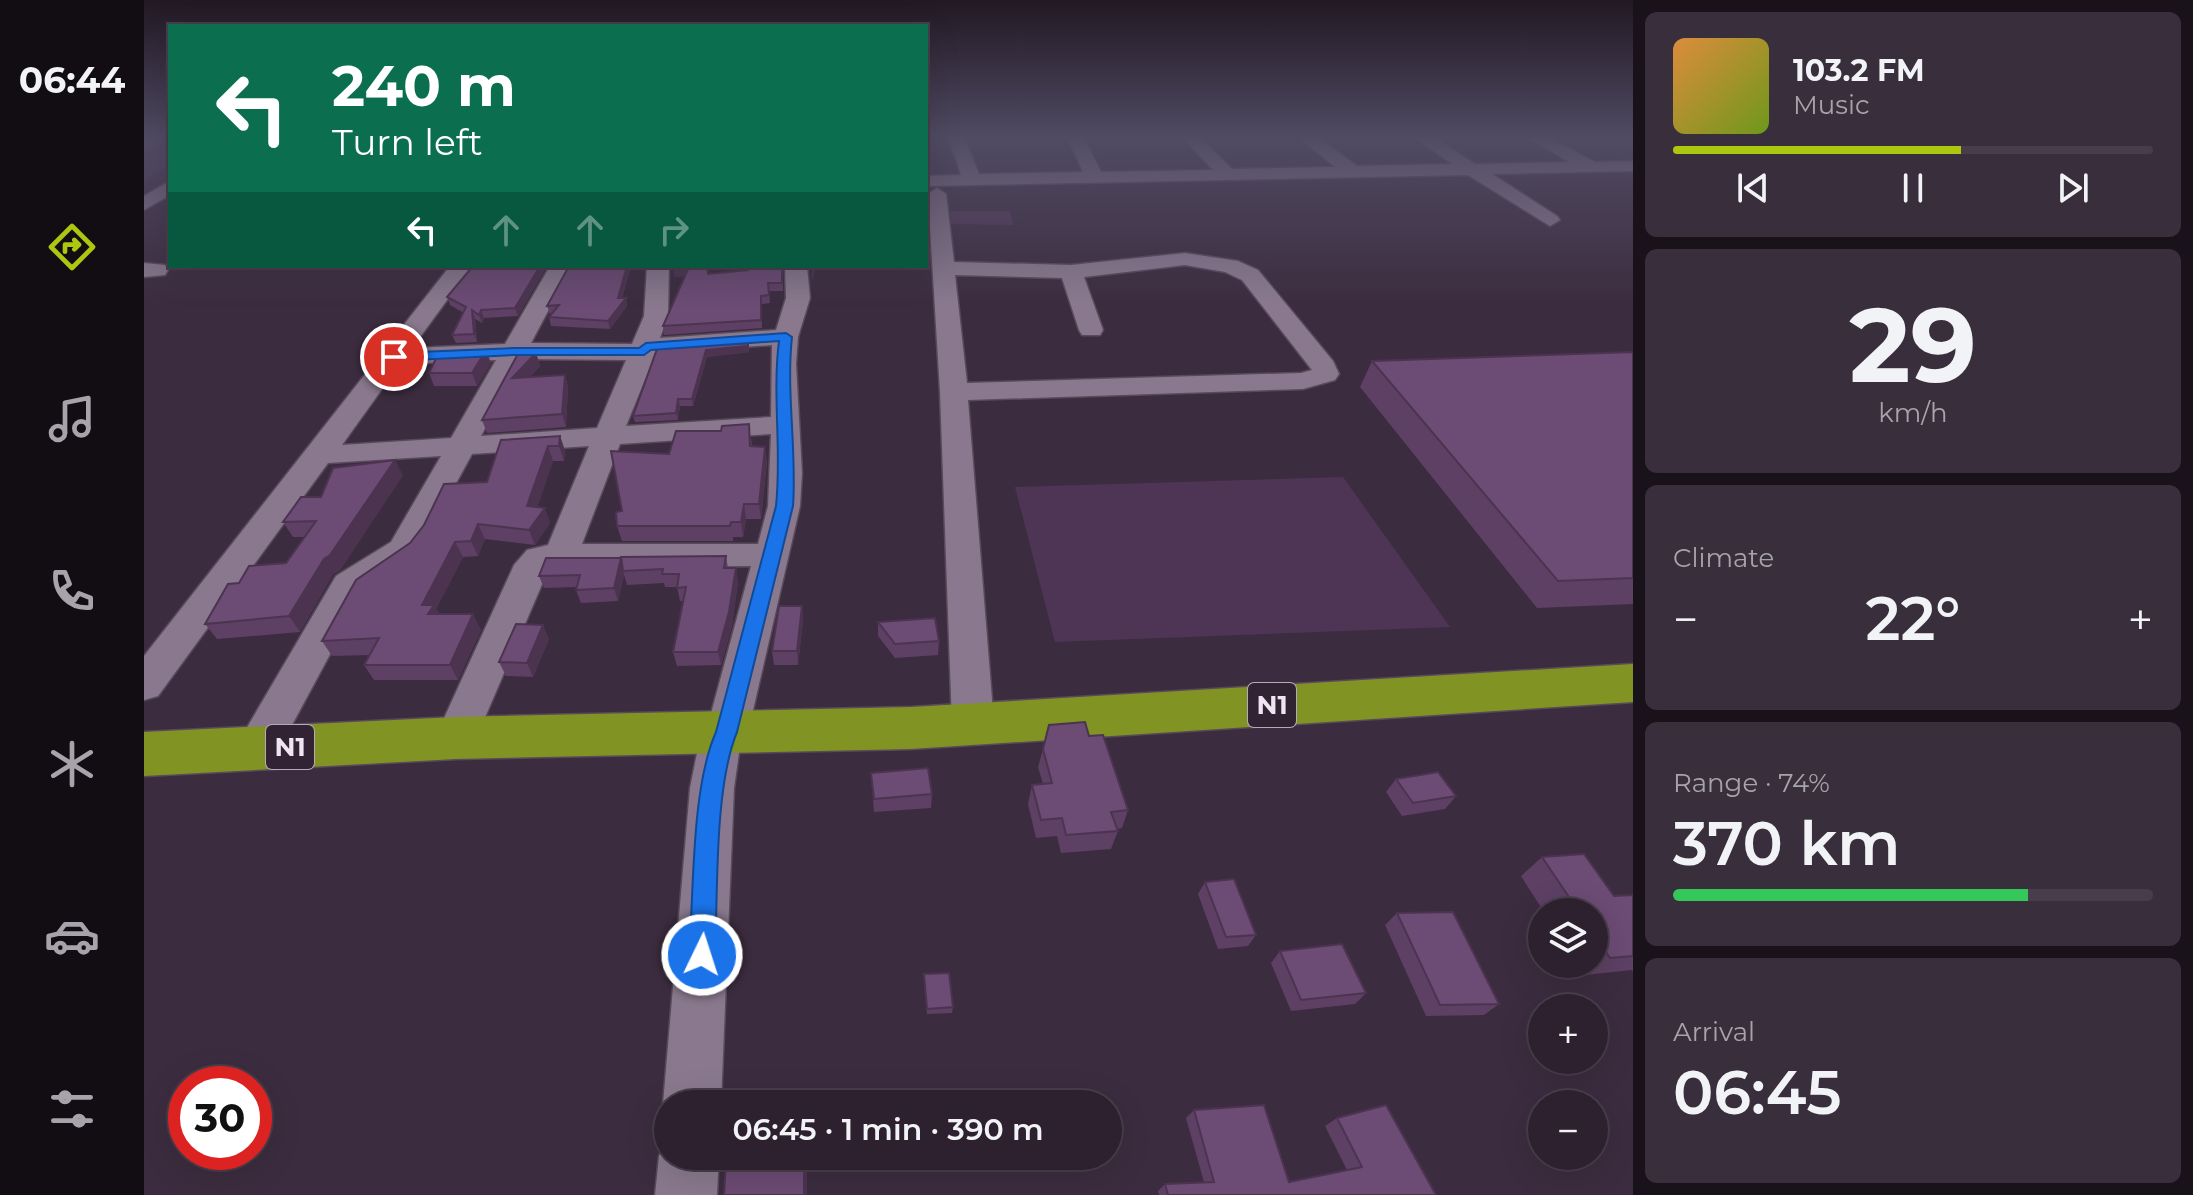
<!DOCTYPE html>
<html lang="en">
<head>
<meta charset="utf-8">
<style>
	body { margin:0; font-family:Montserrat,sans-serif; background:#392e3b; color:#f1f3f6; height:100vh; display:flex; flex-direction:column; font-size:30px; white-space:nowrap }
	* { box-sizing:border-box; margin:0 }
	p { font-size:26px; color:#a7a3aa }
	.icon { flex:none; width:44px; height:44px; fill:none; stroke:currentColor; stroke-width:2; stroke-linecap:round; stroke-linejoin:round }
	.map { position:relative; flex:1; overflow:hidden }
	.panel { display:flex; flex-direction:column; gap:12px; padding:12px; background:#19121a; width:560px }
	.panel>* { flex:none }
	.top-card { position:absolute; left:24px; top:24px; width:760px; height:244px; border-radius:0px; box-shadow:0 8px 32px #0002,0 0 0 2px #483e4b; background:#0b6e4f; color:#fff; overflow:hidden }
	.controls { position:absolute; left:1384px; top:898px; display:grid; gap:16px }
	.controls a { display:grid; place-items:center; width:80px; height:80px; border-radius:50%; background:#2d212f; box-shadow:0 8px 32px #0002,0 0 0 2px #483e4b; font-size:40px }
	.speed { position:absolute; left:24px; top:1066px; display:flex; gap:16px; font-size:40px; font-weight:700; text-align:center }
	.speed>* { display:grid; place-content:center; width:104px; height:104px; border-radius:50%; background:#2d212f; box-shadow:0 8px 32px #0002,0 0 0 2px #483e4b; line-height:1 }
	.speed .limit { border:12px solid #d22; background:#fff; color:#111 }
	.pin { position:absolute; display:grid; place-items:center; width:68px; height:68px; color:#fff; margin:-34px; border:4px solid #fff; border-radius:50%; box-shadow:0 2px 8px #0007 }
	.me { position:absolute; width:88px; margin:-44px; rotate:4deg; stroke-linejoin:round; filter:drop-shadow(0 0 6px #0008) }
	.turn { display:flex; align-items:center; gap:28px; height:168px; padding:0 32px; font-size:36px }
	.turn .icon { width:104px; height:104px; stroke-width:2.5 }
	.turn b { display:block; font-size:56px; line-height:68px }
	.lanes { display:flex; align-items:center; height:76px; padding:0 32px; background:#0003; justify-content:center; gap:40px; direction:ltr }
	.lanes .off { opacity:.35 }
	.big { font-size:60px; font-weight:600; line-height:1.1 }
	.panel .tile { flex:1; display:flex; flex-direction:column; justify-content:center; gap:12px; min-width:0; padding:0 28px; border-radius:12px; background:#392e3b }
	.panel .dial { align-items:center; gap:0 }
	.dial b { font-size:104px; line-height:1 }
	.song { display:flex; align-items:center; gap:24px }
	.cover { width:96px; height:96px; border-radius:12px; background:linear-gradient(135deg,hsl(30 70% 55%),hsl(80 70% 35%)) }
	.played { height:8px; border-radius:4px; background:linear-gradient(90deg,#adc610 60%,#483e4b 60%) }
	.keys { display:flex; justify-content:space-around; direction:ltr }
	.heat { display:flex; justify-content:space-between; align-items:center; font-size:44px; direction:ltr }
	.charge { height:12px; border-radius:6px; background:linear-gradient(90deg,#34c759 74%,#483e4b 0) }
	.trip { position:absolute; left:510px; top:1090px; width:468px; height:80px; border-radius:40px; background:#2d212f; box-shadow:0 8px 32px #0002,0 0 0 2px #483e4b; font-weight:600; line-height:80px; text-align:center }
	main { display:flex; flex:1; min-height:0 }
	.tabs { display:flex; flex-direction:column; width:144px; justify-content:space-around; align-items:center; background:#120d13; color:#a7a3aa }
	.tabs .icon { width:56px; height:56px }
	.tabs .current { color:#adc610 }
	.tabs b { font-size:36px; color:#f1f3f6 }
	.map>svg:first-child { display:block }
	.green { fill:#4f3555 }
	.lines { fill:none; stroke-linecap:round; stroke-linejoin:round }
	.minor-casing { stroke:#574a5a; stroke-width:3 }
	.highway-casing { stroke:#574a5a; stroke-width:3 }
	.minor { fill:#8a798e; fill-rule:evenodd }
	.highway { fill:#819322; fill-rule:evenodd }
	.wall { fill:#5d4064 }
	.shaded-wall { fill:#4c3451 }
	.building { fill:#6c4b74; stroke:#4c3451; stroke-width:2 }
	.route { fill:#1a73e8; stroke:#114b97; stroke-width:2 }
	.labels { text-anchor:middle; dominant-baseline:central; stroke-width:8; stroke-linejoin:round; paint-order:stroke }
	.shield { fill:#312334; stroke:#b6abb8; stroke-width:2 }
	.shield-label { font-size:26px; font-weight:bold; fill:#efe5f1 }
</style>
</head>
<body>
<main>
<nav class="tabs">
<b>06:44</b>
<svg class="icon current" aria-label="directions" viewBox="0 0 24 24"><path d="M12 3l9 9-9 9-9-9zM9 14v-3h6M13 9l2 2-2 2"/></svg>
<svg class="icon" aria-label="music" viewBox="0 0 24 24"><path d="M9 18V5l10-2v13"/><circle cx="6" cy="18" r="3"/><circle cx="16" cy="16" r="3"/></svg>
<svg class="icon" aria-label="phone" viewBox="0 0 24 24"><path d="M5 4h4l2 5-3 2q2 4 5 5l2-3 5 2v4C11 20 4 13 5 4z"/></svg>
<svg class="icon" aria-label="climate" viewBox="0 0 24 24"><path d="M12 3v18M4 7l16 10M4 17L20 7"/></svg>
<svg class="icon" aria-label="car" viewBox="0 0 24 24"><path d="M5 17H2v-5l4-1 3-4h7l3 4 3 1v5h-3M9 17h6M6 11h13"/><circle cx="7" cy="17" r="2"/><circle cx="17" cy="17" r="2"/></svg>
<svg class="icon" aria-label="filters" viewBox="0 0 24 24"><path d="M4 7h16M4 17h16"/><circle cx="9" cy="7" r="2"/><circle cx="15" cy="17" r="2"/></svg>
</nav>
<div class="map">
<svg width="1489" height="1195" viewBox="0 0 1489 1195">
	<rect width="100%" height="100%" fill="#3c2c3f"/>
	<path class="green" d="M806,211H866L869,225L807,224Z
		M1199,477L1306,627L911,642L871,487Z"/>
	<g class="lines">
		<g class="minor-casing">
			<path id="minor" d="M804,136H820L835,174L939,172L923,136H939L957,172L1069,170L1037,136H1055L1088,169L1191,167L1153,136H1172L1213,166L1308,164L1268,136H1288L1331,164L1425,162L1381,136H1402L1451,162L1489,161V171L1348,174L1413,216L1416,220L1406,226L1324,175L782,186V176L817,175Z
				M26,181V195L0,210V196Z
				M793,188L802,194L810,262L927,265L1041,253L1094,261L1114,270L1189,361L1195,374L1191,380L1159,389L824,400L850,724L844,736L829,741L814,736L808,724L796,392L784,194ZM1041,265L1081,272L1098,280L1168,370L1157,373L823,383L811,275L918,278L935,330L938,335H956L959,330L940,277Z
				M0,263L21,265L24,270L21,275L0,277Z
				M306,266H328L268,348L361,344L406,266H428L387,343L488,344L500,316L503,266H525L524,316L516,338L632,330L642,298L641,266H663L666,298L654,337L652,364L658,473L656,506L604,732L595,753L590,788L577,1104H524V1116L519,1104L546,788L553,753L562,732L607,566L405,568L327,750L312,755L297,750L291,738L370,565L383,550L404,545L445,446L328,454L272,557L219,593L128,762L113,767L98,762L92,749L98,736L192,576L247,542L297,456L184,463L14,696L0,700V656ZM628,345L627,417L482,426L512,353ZM378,359L482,360L453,428L337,436ZM352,360L307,438L198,445L256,364ZM627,434L624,506L614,544H438L476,444Z
				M524,1135V1156H575L573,1195H511L515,1156Z"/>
		</g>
		<g class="highway-casing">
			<path id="highway" d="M1489,664V702L767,749L312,759L0,776V732L312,717L767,707Z"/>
		</g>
		<use href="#minor" class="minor"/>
		<use href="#highway" class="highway"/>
	</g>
	<path class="wall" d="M329,266H403L374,316L340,318L338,323L331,319L333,342L312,343L308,335L320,313L306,305L303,297Z
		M425,266H489H487L478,298H482L483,306L466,329L407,326L405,317L408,314H406L403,306Z
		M563,266L564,274L603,271L602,266H639V291H625L626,303L617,304L618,328L520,335L519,326L542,276L530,277Z
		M604,343L605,352L563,357L549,406H536L534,420L491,422L489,416L513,349Z
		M1489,352V604L1393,608L1216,387L1228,361Z
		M392,353L396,366L386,377L421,375L424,387L422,427L343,433L338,420Z
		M347,363L333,386H290L285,373Z
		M416,436L421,451L420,461H409L393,507L406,523L391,545L341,539L334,556L319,557L292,609L295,614L337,630L314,680H230L220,665L226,655L188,656L178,641L266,543L343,482Z
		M607,438L608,446L623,461L617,519H602L599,537H589V541H478L473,526L478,511L525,454Z
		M259,475L196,570L189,574L156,632L73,639L61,624L95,583L142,563L161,537H149L139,522L177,497Z
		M582,556L584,568L594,582L588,626L577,665L533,666L529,652L540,601H536L533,587H521L520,583L483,585L480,575L474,601L437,603L432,590L433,587L400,588L395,576Z
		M658,606L659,620L654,665H630L628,651Z
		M734,622L795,641L794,655L751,658L734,636Z
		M405,639L389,677L362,676L355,662Z
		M945,736L984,810L978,828L973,829L974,831L967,849L917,853L913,836L892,838L884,804L888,785L899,784L894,767L899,749Z
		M727,773L788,794L787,808L730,812Z
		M1252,779L1312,796L1301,809L1258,816L1242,792Z
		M1398,857L1470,896L1489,895V972L1488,970L1441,975L1434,964H1450V912H1400L1377,876Z
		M1061,882L1112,935L1104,946L1074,949L1054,894Z
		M1253,913L1355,1004L1340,1015L1282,1016L1241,925Z
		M1136,951L1222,993L1211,1004L1147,1011L1127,963Z
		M780,974L809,1007L808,1013L783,1014Z
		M1050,1110L1145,1182L1203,1170L1181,1126L1193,1118L1291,1195H1015L1014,1191L1021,1184L1060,1182L1042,1118Z"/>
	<path class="shaded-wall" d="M26,138V165L0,181V153Z
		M396,266H403L374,316L371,308Z
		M483,266H487L476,304L482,298L483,306L466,329L464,321L474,298Z
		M669,266H672L668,282L667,274Z
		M545,267L547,275L530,277L529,269Z
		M328,310L331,319L333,342L330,334Z
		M337,310L340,318L338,323L335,315Z
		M604,346L605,352L563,357L549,406L548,399L562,350Z
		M342,350L347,363L333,386L328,373Z
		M392,353L396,366L372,391L368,378Z
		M421,375L424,387L422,427L418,414Z
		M534,399L536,406L534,420L532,413Z
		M416,436L421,451L420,461L415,446Z
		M404,446L409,461L389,521L383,506Z
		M621,447L623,461L617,519L615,504Z
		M251,460L259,475L196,570L189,574L156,632L145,616L180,559Z
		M600,504L602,519L599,537L597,522Z
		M401,508L406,523L391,545L385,530Z
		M334,524L341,539L334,556L327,541Z
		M311,542L319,557L292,609L298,620L293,630L278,605Z
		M477,558L480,575L474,601L470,588Z
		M592,568L594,582L588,626L577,665L574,652Z
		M658,606L659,620L654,665L653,651Z
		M329,614L337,630L314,680L306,665Z
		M399,625L405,639L389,677L383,663Z
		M660,1156H661L663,1163V1195H660Z"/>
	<path class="building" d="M0,136H26V138L0,153Z
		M329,266H396L371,308L337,310L335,315L328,310L330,334L308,335L322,307L303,297Z
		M425,266H483L474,298H482L464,321L405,317L415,305L403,306Z
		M529,266H563L564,274L604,270L603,266H638V283H624L625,295L617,296V320L519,326L545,267L529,269Z
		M604,343V346L562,350L548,399H534L532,413L489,416L513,349Z
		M342,350L328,373H285L295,352Z
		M376,350L392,353L368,378L421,375L418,414L338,420Z
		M1489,352V578L1414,581L1228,361Z
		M605,424L606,446L621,447L615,504H600L597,522H587L586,526H473L472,512L478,511L467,451L525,454L532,431H577L578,426Z
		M416,436L415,446H404L383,506L401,508L385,530L334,524L327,541L311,542L278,605H290L284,614H329L306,665H220L235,638L178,641L212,580L266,543L280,525L300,484L343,482L357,440Z
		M251,460L186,555L180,559L145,616L61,624L84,584L95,583L105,566L142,563L172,521L139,522L157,497H177L189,468Z
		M582,556L580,568H592L585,612L574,652H529L542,587L533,588L535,574H518L519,569L479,571L477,557Z
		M402,558H477L470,588L432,590L436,575L395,576Z
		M635,606H658L653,651H628Z
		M791,618L795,641L751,644L734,622Z
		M372,624L399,625L383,663L355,662Z
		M941,722L945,736L959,735L984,810L967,812L974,831L922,835L918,818L897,820L888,785L908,783L899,749L905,725Z
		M784,768L788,794L730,799L727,773Z
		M1294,772L1312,796L1269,803L1252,779Z
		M1440,854L1470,896L1489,895V956L1466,958L1450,934V912H1435L1398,857Z
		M1090,879L1112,935L1082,937L1061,882Z
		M1309,912L1355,1004L1296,1005L1253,913Z
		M1198,944L1222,993L1157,1000L1136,951Z
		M805,973L809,1007L783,1009L780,974Z
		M1120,1105L1145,1182L1218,1167L1193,1118L1242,1105L1292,1195H1024L1021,1184L1070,1182L1050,1110Z
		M591,1156H660V1195H580L582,1157Z"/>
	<linearGradient id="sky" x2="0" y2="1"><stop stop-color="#211823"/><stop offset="0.45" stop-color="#504b63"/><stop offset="1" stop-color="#504b63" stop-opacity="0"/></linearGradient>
	<rect width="1489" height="304" fill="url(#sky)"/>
	<path class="route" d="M642,333L648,337C642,393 653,450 649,506L593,732C570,788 574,893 571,955L567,965L558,968L549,965L545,955C550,892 547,788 572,732L632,506C638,451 628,396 635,341L507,350L500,355H370L250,361L243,357L250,353L370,348H495L502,343Z"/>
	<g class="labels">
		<g class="shield">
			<rect x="1104" y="683" width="48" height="44" rx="6"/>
			<rect x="122" y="725" width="48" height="44" rx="6"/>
		</g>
		<g class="shield-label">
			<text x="1128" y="705">N1</text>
			<text x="146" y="747">N1</text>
		</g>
	</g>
</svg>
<div class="controls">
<a><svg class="icon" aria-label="layers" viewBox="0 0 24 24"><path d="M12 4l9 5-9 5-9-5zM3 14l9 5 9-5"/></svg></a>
<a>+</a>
<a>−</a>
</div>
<div class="speed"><div class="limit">30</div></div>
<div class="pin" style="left:250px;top:357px;background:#d93025"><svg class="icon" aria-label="arrive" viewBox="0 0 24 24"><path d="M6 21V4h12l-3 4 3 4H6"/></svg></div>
<svg class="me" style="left:558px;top:955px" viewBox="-20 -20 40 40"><circle r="17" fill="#1a73e8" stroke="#fff" stroke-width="3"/><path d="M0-11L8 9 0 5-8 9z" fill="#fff"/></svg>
<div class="trip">06:45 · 1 min · 390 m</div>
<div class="top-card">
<div class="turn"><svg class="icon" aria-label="left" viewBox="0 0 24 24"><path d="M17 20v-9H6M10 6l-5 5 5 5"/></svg><div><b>240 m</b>Turn left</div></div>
<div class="lanes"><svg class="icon" aria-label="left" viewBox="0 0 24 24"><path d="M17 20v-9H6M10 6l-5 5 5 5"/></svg><svg class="icon off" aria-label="ahead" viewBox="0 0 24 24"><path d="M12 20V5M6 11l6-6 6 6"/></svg><svg class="icon off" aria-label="ahead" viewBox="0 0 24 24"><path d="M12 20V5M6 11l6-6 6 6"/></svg><svg class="icon off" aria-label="right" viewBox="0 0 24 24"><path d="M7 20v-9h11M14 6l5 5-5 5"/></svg></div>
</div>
</div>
<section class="panel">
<div class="tile">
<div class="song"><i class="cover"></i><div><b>103.2 FM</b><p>Music</p></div></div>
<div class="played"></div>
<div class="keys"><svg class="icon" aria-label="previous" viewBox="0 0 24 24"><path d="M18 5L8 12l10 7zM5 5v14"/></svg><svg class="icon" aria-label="pause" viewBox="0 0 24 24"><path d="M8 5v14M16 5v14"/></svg><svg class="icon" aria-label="next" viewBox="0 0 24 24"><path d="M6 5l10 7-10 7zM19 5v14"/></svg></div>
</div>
<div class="tile dial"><b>29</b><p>km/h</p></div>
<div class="tile"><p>Climate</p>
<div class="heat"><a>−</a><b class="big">22°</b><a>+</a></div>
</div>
<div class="tile"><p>Range · 74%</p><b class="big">370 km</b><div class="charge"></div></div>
<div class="tile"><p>Arrival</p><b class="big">06:45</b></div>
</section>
</main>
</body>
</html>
